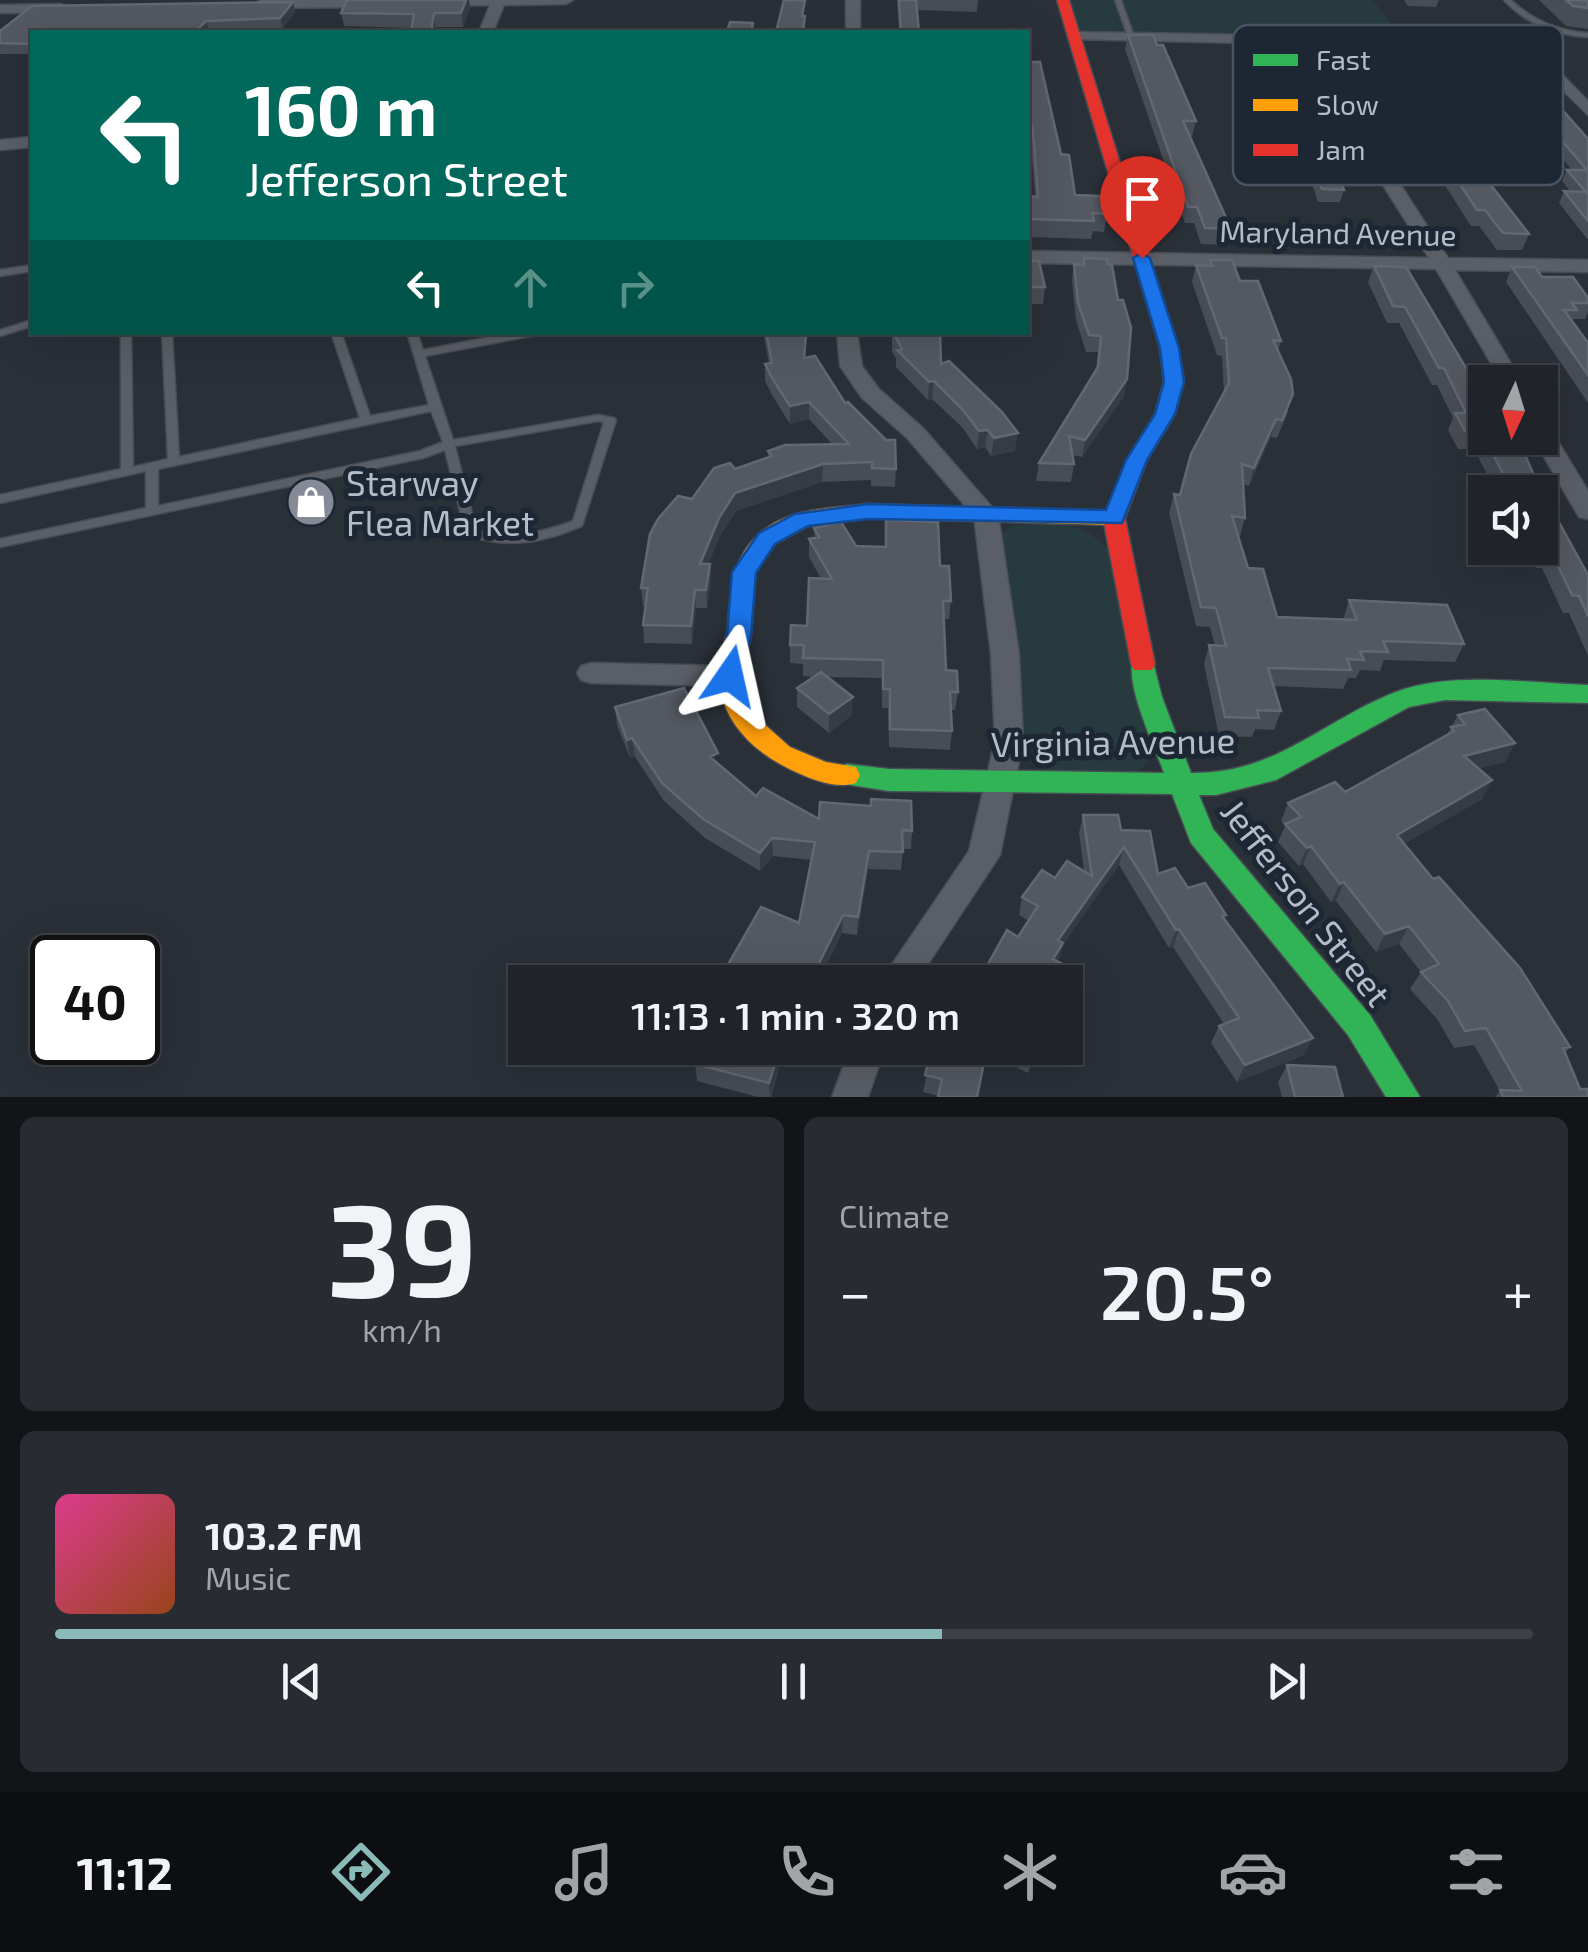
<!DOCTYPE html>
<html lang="en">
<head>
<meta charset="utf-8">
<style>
	body { margin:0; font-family:"Exo 2",sans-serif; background:#282c32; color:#f1f3f6; height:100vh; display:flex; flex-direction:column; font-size:38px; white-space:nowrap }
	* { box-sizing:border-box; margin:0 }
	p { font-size:32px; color:#a2a4a8 }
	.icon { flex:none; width:55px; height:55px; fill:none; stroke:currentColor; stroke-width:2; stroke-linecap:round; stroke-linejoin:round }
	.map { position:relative; height:1097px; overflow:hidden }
	.side { display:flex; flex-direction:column; gap:20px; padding:20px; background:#121417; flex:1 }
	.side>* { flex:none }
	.banner { position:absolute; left:30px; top:30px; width:1000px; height:305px; border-radius:0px; box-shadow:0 10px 40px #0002,0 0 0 2px #3d4147; background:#00695c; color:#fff; overflow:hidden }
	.needle { width:65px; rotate:184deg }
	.fabs { position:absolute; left:1468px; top:365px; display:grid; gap:20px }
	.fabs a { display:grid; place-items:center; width:90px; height:90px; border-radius:0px; background:#20242a; box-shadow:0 10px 40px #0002,0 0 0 2px #3d4147; font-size:50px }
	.speed { position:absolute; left:30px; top:935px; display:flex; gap:20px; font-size:50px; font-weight:700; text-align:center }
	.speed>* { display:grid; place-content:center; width:130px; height:130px; border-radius:50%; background:#20242a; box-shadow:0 10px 40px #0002,0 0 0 2px #3d4147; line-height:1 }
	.speed .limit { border:5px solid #111; border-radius:15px; background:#fff; color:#111 }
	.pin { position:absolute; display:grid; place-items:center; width:85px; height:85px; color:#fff; margin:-102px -42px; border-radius:50% 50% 50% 0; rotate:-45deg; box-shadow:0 0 10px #0007 }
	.pin .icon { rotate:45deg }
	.me { position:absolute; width:110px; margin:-55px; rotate:11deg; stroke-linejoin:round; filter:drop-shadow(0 0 8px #0008) }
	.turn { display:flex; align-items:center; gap:35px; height:210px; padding:0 50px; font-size:45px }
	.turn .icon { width:130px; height:130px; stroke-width:2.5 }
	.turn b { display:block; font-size:70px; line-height:85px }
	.lanes { display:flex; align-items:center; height:95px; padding:0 50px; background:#0003; justify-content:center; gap:50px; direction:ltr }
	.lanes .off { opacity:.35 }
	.big { font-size:75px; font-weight:600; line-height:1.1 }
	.side .card { flex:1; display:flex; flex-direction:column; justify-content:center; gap:15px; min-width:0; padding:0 35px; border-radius:15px; background:#282c32 }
	.side .dial { align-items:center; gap:0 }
	.dial b { font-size:130px; line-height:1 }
	.song { display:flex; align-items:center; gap:30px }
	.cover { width:120px; height:120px; border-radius:15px; background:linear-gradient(135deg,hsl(330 70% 55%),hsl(20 70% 35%)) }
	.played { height:10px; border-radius:5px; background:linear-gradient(90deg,#8bbbb9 60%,#3d4147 60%) }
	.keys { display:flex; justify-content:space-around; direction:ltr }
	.heat { display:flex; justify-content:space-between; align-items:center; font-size:55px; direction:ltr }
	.side .tiles { flex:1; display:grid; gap:20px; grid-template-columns:1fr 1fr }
	.card:last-child { grid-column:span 2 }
	.trip { position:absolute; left:508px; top:965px; width:575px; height:100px; border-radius:0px; background:#20242a; box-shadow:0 10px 40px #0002,0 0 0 2px #3d4147; font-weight:600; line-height:100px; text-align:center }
	.tabs { display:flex; height:160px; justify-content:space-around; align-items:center; background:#0d0e11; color:#a2a4a8 }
	.tabs .icon { width:70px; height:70px }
	.tabs .on { color:#8bbbb9 }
	.tabs b { font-size:45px; color:#f1f3f6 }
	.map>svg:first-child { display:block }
	.green { fill:#273a3e }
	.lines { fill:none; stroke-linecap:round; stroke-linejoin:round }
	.lane-casing { stroke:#484c55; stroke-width:3 }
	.street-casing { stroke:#484c55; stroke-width:3 }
	.fast-casing { stroke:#484c55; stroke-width:3 }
	.slow-casing { stroke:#484c55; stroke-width:3 }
	.jam-casing { stroke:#484c55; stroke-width:3 }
	.lane { fill:#5a5e66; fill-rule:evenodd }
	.street { fill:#5a5e66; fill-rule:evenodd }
	.fast { fill:#30b455; fill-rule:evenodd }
	.slow { fill:#ff9f0a; fill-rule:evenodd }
	.jam { fill:#e5322d; fill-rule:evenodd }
	.wall { fill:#474c55 }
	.shaded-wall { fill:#373c44 }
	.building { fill:#535861; stroke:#626872; stroke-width:2.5 }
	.route { fill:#1a73e8; stroke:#114b97; stroke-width:2.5 }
	.labels { text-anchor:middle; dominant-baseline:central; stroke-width:10; stroke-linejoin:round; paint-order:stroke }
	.far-street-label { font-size:30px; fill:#b4bcc9; stroke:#1d2633 }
	.poi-label { font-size:35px; fill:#b4bcc9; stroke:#1d2633; text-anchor:start }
	.street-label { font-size:35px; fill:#b4bcc9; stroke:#1d2633 }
	.key { fill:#1d2633; stroke:#4a5360; stroke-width:2.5 }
	.key-label { font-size:28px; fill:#b4bcc9 }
</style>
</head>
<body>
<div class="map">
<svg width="1588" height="1097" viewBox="0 0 1588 1097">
	<rect width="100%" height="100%" fill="#2a3038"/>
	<path class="green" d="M1063,0H1373L1404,40L1075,36Z
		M1066,524L1089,533L1110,550L1155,752L1133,778L1058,777L1024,752L994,538L1014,525Z"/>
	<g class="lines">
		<g class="lane-casing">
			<path id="lane" d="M1115,0H1121L1135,39L1128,37Z
				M1504,0H1511C1532,20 1559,31 1588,33V37C1556,35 1526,24 1504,0Z
				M32,265V271L0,276V270Z
				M32,320V326L0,336V330Z
				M121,332H131L133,467L168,459L162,332H172L179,457L360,418L331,332H341L370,416L429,405L407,332H417L423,350L517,332H541L536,335L425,356L453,440L598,415L614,418L616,420L582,526C541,543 509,549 466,535L445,450L423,458L0,547V539L146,508V471L0,503V495L121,469ZM431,411L443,442L420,451L158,506V469ZM598,421L604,422L573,521C541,533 509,540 476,530L455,446Z"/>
		</g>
		<g class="street-casing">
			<path id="street" d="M380,0L383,3L376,7L261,8L254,4L261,0Z
				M431,0H573L566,4L504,5L493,32H479L490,5L436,6Z
				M846,0H860V32H846Z
				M0,5L61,4L68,8L61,12L0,13Z
				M1075,32L1500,39L1541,53L1588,101V115L1531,59L1498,47L1309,44L1448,258L1588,260V272L1455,270L1522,382H1502L1436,269L1028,263V251L1429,258L1294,44L1070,39L1068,36Z
				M32,137V147L0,150V140Z
				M837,332H857L862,366L878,388L923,428L998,514L1019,654L1023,741L1000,855L916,982H880L969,851L995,741L991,654L974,516L907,438L862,398L840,366Z
				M1540,423L1548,425L1588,491V519L1579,517L1533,438H1540Z
				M591,663L730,666L740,669L744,676L740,683L730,686L591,683L581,680L577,673L581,666Z
				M850,1048H885L868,1097H832Z"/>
		</g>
		<g class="fast-casing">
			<path id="fast" d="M1143,655L1152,658L1162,697L1191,773C1277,774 1321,721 1396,692C1449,671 1531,683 1588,685V703L1445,700L1409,707L1276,780L1216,795H1199L1213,829L1370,1015L1420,1097H1386L1348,1035L1191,843L1172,794L889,791L838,783L834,775L838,767L847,764L889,769L1164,773C1155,747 1123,681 1134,658Z"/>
		</g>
		<g class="slow-casing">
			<path id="slow" d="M868,504L1114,511L1125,518L1114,525L868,518L808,526L775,544L755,573L751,636L742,676L754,715L790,747L826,762L856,767L860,775L856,783C837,789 816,781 798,773C757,755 723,725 718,678C717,662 726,642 728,626C731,591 731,559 759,534C787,508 832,508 868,504Z"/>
		</g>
		<g class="jam-casing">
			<path id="jam" d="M1057,0H1069L1178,348L1184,381L1175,414L1147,460L1125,518L1155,664L1152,670H1134L1131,664L1103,518L1127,460L1155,414L1164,381L1160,348Z"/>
		</g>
		<use href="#lane" class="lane"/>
		<use href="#street" class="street"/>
		<use href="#fast" class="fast"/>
		<use href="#slow" class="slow"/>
		<use href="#jam" class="jam"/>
	</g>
	<path class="wall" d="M347,0H469L470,9L463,27H436V32H411L412,28L344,26L341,13Z
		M897,0H978L977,12L917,10L919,32H899Z
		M1404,0H1439L1436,7L1408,6Z
		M1539,0H1588V29L1566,26Z
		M293,2L295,12L283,28L208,32H32V54H0V31Z
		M1128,35L1157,45L1196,121L1192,136H1190L1231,229L1227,245L1201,244L1194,223H1185L1125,49Z
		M1357,35L1430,112L1425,126L1403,125L1356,64L1358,57L1353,49Z
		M1028,62L1075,195L1107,214L1104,232L1093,231L1091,239L1028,237V196H1035L1031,149L1028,134Z
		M1522,94L1588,139V240L1559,203L1564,191L1571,192L1562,181L1567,170H1572L1518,105Z
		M1267,97L1322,147L1320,154L1344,190L1340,202H1318L1306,166L1308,160H1290L1264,110Z
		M1426,133L1481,166L1480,171L1529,234L1522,250H1497L1479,226H1471L1421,148Z
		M1084,258L1124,396L1082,457L1072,455L1074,464L1071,482L1036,481L1039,463L1096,371L1098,352H1086L1076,320L1072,280L1074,264L1083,265Z
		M1210,260L1240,281L1281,341L1278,351L1288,412L1277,438L1271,437L1249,486L1243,484L1245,518L1240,536H1238L1248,568L1277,617L1343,620L1349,600L1464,644L1455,662L1384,660L1380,671L1360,670L1356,678H1348L1343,689L1274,686L1281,711L1274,730L1255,729L1252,737L1219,736L1204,664L1209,645L1215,646L1210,627L1196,626L1169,513L1174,494L1180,495L1224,393L1222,356L1217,355L1192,282L1196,265L1209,266Z
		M1028,261L1045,287L1043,304H1028Z
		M1374,266L1406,267L1485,400V438H1508L1515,450H1523L1555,524H1560L1588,575V656L1569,613H1563L1542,568H1536L1525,548H1540V492H1496L1474,449H1458L1448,430L1453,418L1437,385H1432L1399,323H1387L1368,282Z
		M1512,267L1542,277L1588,298V312L1585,319H1573L1572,321L1588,343V403L1506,282Z
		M763,332H808L805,357L845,403L896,469L895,487L871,486V480L822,482L736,511L720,536L708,564H710L711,582L707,608H696L692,644L644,643L643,625L645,606H643L641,588L692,499L735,469L768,457V451L832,444L809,419L790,424L772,395L765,381V364L769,363Z
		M892,332H940L941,364L1015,451L991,456L985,447L977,449L962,427L932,399L928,400L896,367V358L892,352Z
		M886,520L940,566L951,601L949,619H944L946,670L958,692L955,710H951L952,731L950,750L889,747L888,708H882V678L827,677L852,715L829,733L797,707V688L814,677L803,676V664L790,663V645L807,626L821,579L809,557V539L814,538V528L856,546L885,547Z
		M615,707L719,764L756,796L819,819L912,831L911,849H903L901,870L868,869L857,935L842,933L818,982H718L799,923L812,860L773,856L760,871L705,838L664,801L635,757L630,758L617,725Z
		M1458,715L1515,743L1505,762L1478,768L1482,799L1404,844L1570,1047L1565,1053L1580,1089L1588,1097H1495L1500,1091L1474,1045L1454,1048L1437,1019L1410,989L1421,972L1399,944L1376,952L1336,901L1331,902L1303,864L1299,866L1278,842L1285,826L1281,821L1288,803L1345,792L1447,735Z
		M1083,815L1121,830L1158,874L1188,888L1226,915L1224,918L1304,1055L1237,1082L1211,1043L1219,1026L1224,1024L1173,947L1169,948L1119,865L1018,937L1029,921L1019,915L1022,897L1055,878L1084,871L1079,833Z
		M701,1048H783V1054L771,1097H758L697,1081L695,1064Z
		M932,1048H1039L1028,1073L986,1052L938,1096L923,1092Z
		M1287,1065L1343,1097H1282L1278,1082Z"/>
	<path class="shaded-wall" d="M466,0H469L470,9L463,27L461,13Z
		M293,2L295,12L283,28L280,18Z
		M434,13L436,32H431Z
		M206,21L209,31L208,32H195Z
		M1127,379L1124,396L1082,457L1085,440Z
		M934,381L932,399L928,400L929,382Z
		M809,402V419L790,424V406Z
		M1276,419L1271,437L1249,486L1254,468Z
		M988,430L985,447L977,449L979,431Z
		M1018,433L1015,451L991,456L994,438Z
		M823,464L822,482L736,511L720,536L701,582L700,564L719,518L735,493Z
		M710,564L711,582L707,608L706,590Z
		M695,590L696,608L692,644L691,626Z
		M853,697L852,715L829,733V714Z
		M632,738L635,757L630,758L627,740Z
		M1515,743L1505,762L1454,774L1464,756Z
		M1492,780L1482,799L1388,853L1397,835Z
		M772,838L773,856L760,871V853Z
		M1311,846L1303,864L1299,866L1307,848Z
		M1124,847L1119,865L1063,945L1059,961L1049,977L1058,940Z
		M869,851L868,869L857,935L858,917Z
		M1344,882L1336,901L1331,902L1340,884Z
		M843,915L842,933L818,982H813V975Z
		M1409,926L1399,944L1376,952L1385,934Z
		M1179,929L1173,947L1169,948L1176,930Z
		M1313,1038L1304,1055L1237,1082L1245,1065Z
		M780,1048H783V1054L770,1097L769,1083Z
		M1036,1048H1039L1028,1073L1032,1056Z"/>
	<path class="building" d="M347,0H466L461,13H434L431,32H411L414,14L341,13Z
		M784,0H805L802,16H805L803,32H776Z
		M899,0H916L919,32H901Z
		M1566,0H1588V8L1573,6Z
		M293,2L280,18L206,21L195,32L86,31L84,32H32V44L0,43V31L32,6Z
		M730,22L753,23L751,32H727Z
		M523,31H543L542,32H523Z
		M1128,35H1153L1157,45H1163L1196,121H1183L1231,229L1205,228L1197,207H1188Z
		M1028,62H1040L1061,154L1069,155L1075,195L1102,196L1107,214L1092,213L1094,221L1028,219V196L1038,197L1033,132L1028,109Z
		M1522,94L1549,95L1588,139V221L1564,191L1586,192L1567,170H1587Z
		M1426,133H1458L1481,166H1476L1529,234L1503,233L1485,210H1477Z
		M1309,154L1331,155L1344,190L1322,189Z
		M1084,258L1107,259L1108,264L1112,265L1118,300H1123L1131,328L1127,379L1085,440L1069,436L1074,464L1039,463L1098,367L1101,336L1089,335L1078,303L1074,264L1084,265Z
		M1210,260H1232L1240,281H1258L1281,341L1273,340L1291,379L1293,394L1282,420L1276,419L1254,468L1242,464L1245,518L1232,516L1248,568L1263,569L1277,617L1357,620L1349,600L1447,605L1464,644L1383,641L1388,652L1360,651L1364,660L1347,659L1351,670L1268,668L1281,711L1257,710L1259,718L1225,717L1209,645L1226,646L1216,608L1201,607L1174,494L1180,495L1191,454L1229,383L1226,338H1222L1196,265L1212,266Z
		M1028,261H1039L1045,287H1028Z
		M1374,266L1406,267L1485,400V438H1508L1515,450H1523L1555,524H1560L1588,575V616L1579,596L1572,595L1551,551H1545L1540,542V492H1506L1502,483H1508L1481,432L1465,431L1455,413H1466L1444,368H1439L1405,307L1393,306Z
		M1512,267H1535L1542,277H1573L1588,298V303H1572L1577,310H1564L1588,343V375Z
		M766,332H806L804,358L815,356L845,403L848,402L886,440H895L896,469L872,468V462L823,464L735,493L719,518L700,564H710L706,590H695L691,626L643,625L648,588H641L650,534L658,519L678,496L692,499L714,468L730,463L735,469L772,456L768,451L785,445L849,444L809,402L790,406L772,378L765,364L772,363Z
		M893,332H940L941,364L949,361L1002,412L1018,433L994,438L988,430L979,431L963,410L934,381L929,382L897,350L902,349Z
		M886,520L938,522L940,566H949L951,601H943L946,670L957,671L958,692H950L952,731L890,729V689H883V660L803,658L804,645H790L791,625L807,626L809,578L832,579L809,539L819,537L814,528L841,522L856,546L886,547Z
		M821,672L853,697L829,714L797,688Z
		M684,688L718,753L710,757L756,796L763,788L819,819L820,802L871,806V799L911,801L912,831L902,830L903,852L869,851L858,917L843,915L813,975L802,970L795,982H718L761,907L799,923L815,842L772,838L760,853L703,819L662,783L632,738L627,740L615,707Z
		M1485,709L1515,743L1464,756L1492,780L1397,835L1433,879L1439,877L1520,968L1570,1047L1563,1048L1580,1089H1588V1097H1503L1500,1090L1522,1091L1486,1028L1465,1031L1448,1001L1421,972L1439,964L1409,926L1385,934L1344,882L1340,884L1311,846L1307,848L1285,824L1301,817L1288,803L1335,782L1345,792L1454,731L1451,727L1465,724L1458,715Z
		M1083,815H1118L1121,830L1150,831L1158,874L1175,868L1188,888L1205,883L1226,915L1222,916L1313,1038L1245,1065L1219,1026L1239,1018L1179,929L1176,930L1124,847L1058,940L1063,943L1053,959L1070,968L1061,982H978L1007,930L1018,937L1038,906L1022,897L1042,870L1055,878L1067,861L1092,876Z
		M701,1048H780L769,1083L695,1064Z
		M932,1048H987L977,1097H938L942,1079L925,1075Z
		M1015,1048H1036L1032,1056Z
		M1287,1065L1335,1067L1343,1097H1295Z"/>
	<path class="route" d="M1142,253L1150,258L1179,348L1184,382L1175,414L1147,460L1122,523L868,519L808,526L775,544L756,573L751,636L739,683H721L718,676L727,636L732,572L759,533L795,514L868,504L1106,510L1126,460L1155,414L1164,382L1160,348L1133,258Z"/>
	<defs>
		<g id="shop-disc" transform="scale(2.5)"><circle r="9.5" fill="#848b96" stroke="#1d2633"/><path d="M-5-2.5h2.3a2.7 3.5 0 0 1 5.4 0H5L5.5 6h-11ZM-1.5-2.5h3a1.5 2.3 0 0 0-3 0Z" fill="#fff"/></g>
	</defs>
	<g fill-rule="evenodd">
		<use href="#shop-disc" x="311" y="502"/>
	</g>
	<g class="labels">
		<g class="far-street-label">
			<text transform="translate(1338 232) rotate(1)">Maryland Avenue</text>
		</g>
		<g class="poi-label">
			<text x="346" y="482">Starway<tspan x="346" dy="40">Flea Market</tspan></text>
		</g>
		<g class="street-label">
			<text transform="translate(1113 741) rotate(-1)">Virginia Avenue</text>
			<text transform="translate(1307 902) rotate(52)">Jefferson Street</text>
		</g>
	</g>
	<rect x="1233" y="25" width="330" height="160" rx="15" class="key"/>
	<rect x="1253" y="54" width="45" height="12" fill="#30b455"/>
	<rect x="1253" y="99" width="45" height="12" fill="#ff9f0a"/>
	<rect x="1253" y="144" width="45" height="12" fill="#e5322d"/>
	<g class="key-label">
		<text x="1316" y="70">Fast</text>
		<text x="1316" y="115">Slow</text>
		<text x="1316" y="160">Jam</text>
	</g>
</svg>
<div class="fabs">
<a><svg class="needle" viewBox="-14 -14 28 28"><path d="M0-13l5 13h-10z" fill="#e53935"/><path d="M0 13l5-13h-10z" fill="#a2a4a8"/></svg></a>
<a><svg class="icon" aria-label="sound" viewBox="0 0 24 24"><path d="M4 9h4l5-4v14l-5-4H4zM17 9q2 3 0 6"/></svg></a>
</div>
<div class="speed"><div class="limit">40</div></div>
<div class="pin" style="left:1142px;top:258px;background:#d93025"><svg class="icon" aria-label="arrive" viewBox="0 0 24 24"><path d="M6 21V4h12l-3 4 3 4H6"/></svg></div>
<svg class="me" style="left:730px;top:676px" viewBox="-20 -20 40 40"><path d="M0-17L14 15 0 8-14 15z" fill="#1a73e8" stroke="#fff" stroke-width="4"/></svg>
<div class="trip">11:13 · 1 min · 320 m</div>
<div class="banner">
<div class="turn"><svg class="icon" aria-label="left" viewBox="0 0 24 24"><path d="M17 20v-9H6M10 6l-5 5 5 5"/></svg><div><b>160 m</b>Jefferson Street</div></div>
<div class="lanes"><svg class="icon" aria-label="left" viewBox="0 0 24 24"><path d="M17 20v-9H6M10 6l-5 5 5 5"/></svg><svg class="icon off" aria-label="ahead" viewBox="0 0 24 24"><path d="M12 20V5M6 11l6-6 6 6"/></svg><svg class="icon off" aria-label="right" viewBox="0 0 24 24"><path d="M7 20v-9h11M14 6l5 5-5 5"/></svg></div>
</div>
</div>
<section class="side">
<div class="tiles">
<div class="card dial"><b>39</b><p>km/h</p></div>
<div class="card"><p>Climate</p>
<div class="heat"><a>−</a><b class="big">20.5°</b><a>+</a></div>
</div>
<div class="card">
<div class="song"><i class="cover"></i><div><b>103.2 FM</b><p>Music</p></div></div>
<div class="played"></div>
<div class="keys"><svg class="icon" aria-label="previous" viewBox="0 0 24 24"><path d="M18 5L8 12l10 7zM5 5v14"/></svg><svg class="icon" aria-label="pause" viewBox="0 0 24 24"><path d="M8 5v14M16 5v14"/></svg><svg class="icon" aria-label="next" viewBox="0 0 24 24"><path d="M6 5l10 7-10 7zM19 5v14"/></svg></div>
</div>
</div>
</section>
<nav class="tabs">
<b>11:12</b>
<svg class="icon on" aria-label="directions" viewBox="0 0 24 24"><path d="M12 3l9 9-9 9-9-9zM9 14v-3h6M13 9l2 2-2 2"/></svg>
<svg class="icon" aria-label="music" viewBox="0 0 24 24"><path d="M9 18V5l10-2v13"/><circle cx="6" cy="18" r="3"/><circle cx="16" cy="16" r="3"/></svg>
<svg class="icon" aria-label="phone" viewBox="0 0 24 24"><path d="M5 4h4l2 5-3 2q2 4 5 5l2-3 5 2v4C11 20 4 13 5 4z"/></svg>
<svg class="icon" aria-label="climate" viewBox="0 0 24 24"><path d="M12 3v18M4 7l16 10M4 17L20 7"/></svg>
<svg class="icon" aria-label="car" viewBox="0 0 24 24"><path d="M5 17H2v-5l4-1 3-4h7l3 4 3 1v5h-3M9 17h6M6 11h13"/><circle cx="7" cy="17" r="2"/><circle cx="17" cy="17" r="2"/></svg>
<svg class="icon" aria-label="filters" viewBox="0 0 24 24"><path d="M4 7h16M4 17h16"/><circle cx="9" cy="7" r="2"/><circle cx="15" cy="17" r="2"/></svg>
</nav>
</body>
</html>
